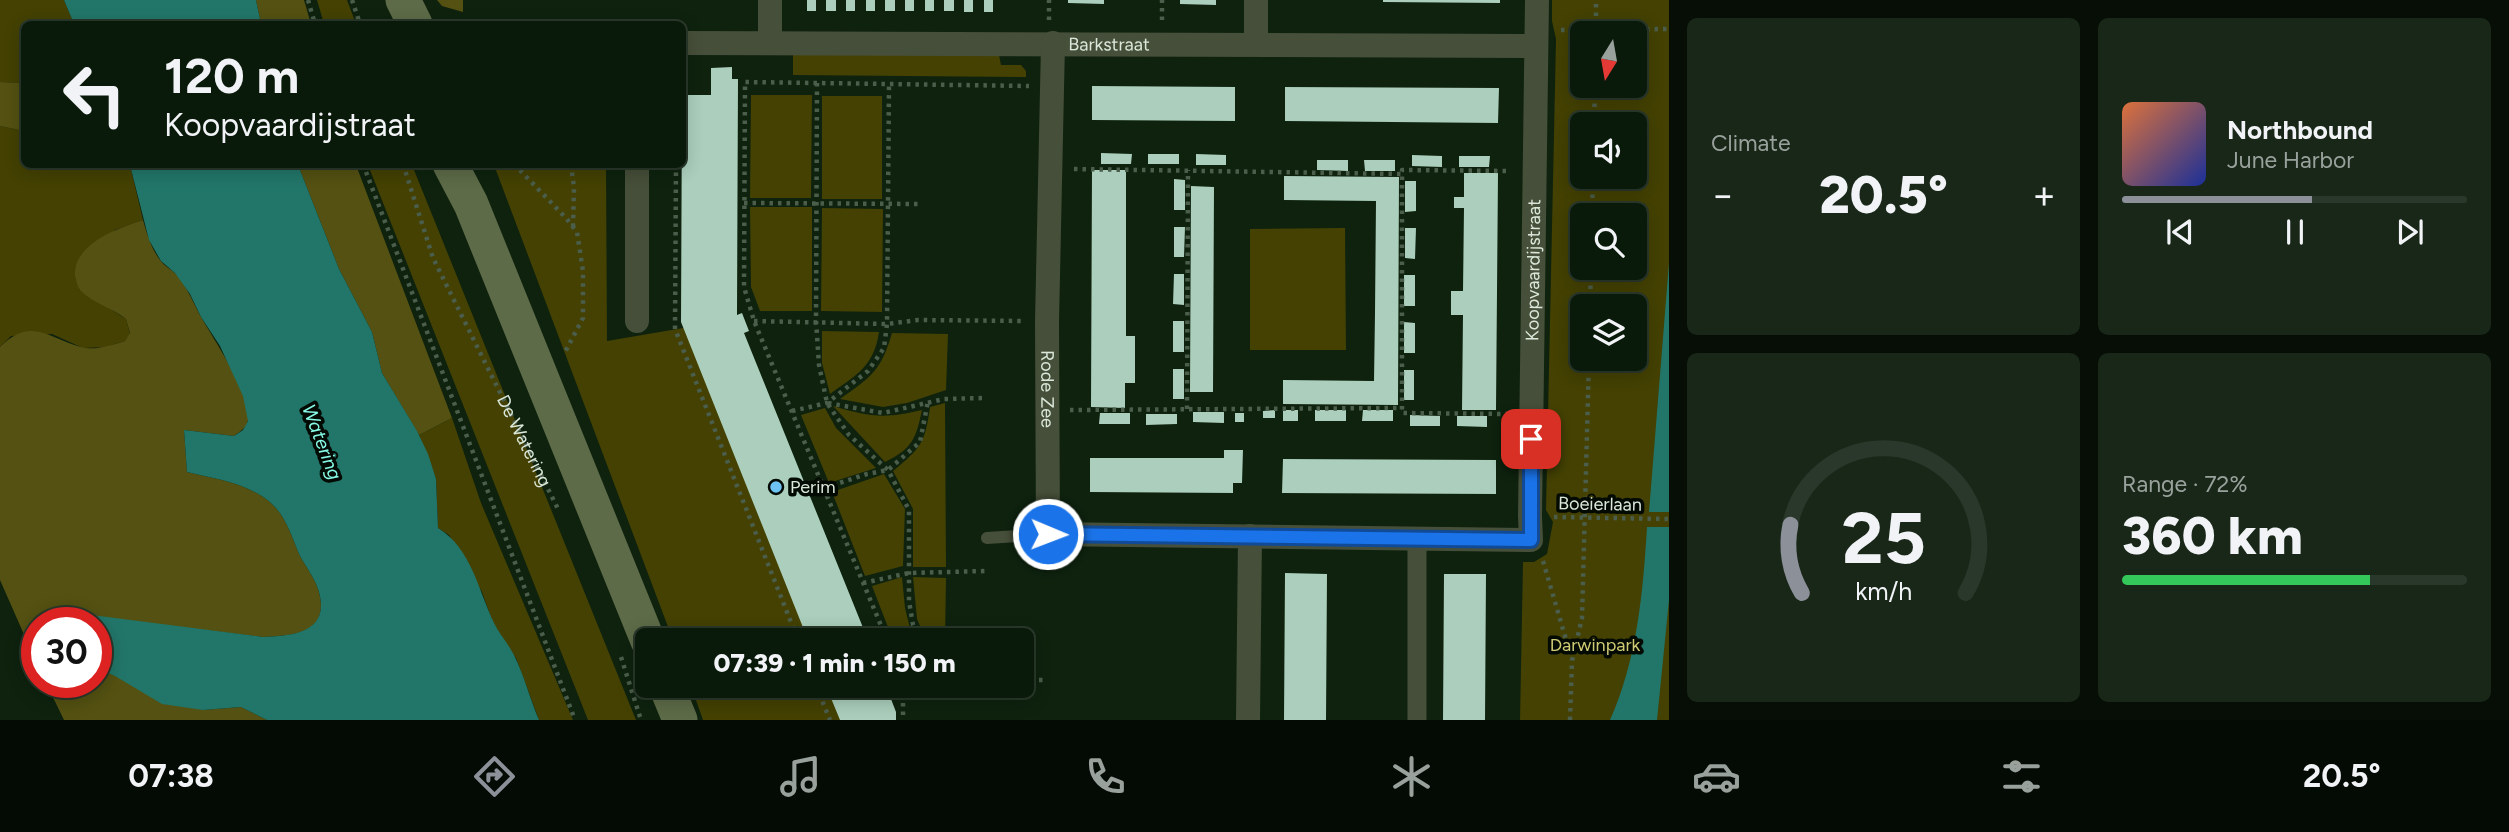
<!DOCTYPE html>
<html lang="en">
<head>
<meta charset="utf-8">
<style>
	body { margin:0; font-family:Figtree,sans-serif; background:#182718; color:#f1f3f6; height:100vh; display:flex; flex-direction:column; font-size:26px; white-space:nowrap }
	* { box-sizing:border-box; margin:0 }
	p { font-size:23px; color:#99a19c }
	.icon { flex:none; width:38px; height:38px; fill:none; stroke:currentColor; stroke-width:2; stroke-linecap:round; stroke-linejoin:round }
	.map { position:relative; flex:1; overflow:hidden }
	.side { display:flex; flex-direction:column; gap:18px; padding:18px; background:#060e06; width:840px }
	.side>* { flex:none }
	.banner { position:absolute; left:21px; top:21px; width:665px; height:147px; border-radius:10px; box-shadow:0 4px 18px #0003,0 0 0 2px #2a382b; background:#0a1a0a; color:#f1f3f6; overflow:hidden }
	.needle { width:46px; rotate:191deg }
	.tools { position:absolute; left:1570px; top:21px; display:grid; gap:14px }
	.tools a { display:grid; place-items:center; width:77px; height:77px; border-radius:10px; background:#0a1a0a; box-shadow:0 4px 18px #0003,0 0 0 2px #2a382b; font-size:35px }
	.speed { position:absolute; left:21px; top:607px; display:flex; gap:14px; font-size:35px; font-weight:700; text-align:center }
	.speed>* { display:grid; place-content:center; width:91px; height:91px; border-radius:50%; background:#0a1a0a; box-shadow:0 4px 18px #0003,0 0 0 2px #2a382b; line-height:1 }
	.speed .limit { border:10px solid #d22; background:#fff; color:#111 }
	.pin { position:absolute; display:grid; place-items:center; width:60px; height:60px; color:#fff; margin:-30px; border-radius:14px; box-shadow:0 4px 10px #0006 }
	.me { position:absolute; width:77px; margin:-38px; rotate:91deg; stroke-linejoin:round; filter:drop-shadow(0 0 5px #0008) }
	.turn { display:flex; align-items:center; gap:24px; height:147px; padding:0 28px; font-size:32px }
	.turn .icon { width:91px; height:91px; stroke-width:2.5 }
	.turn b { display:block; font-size:49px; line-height:60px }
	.big { font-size:52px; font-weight:800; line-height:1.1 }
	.side .card { flex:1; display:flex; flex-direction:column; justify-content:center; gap:10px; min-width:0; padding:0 24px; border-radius:10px; background:#182718 }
	.side .dial { align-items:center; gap:0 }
	.dial svg { height:182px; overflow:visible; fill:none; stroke:#2a382b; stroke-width:7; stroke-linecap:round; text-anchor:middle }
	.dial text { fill:#f1f3f6; stroke:none }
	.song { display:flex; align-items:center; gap:21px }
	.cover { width:84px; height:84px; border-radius:10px; background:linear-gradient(135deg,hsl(20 70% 55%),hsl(230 70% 35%)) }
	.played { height:7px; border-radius:4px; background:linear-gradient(90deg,#8c9099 55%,#2a382b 55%) }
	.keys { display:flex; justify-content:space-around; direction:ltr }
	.heat { display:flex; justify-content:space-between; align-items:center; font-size:38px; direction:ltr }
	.charge { height:10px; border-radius:5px; background:linear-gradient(90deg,#34c759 72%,#2a382b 0) }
	.side .tiles { flex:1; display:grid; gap:18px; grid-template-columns:repeat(2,1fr) }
	.trip { position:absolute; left:635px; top:628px; width:399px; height:70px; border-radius:10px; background:#0a1a0a; box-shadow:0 4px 18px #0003,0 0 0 2px #2a382b; font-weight:800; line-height:70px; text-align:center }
	.menu { display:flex; height:112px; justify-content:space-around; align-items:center; background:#040a04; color:#99a19c }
	.menu .icon { width:49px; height:49px }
	.menu .active { color:#8c9099 }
	.menu b { font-size:32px; color:#f1f3f6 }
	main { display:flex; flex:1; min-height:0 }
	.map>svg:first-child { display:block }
	.green { fill:#444103; fill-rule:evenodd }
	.forest { fill:#545112 }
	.water { fill:#227669 }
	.building { fill:#abcfbc }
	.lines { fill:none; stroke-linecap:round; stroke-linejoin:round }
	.path { stroke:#4b5d4b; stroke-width:4.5; stroke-dasharray:3.5 5; stroke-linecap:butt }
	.service { stroke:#464f39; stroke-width:12 }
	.pedestrian { stroke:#464f39; stroke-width:19 }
	.minor { stroke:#464f39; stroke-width:24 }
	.secondary { stroke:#5d6b48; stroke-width:35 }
	.route-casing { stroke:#114b97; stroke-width:18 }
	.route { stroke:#1a73e8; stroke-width:12 }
	.poi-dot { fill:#6ec2f3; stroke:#030903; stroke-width:2.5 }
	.labels { text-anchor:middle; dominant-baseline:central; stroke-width:7; stroke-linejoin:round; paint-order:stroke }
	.street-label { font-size:18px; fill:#dae7d9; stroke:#030903 }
	.poi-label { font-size:18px; fill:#dae7d9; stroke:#030903; text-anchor:start }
	.park-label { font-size:18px; fill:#cfcc73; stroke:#030903 }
	.water-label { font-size:19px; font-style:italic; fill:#86fbe6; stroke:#030903 }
</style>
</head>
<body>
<main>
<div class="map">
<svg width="1669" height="720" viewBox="0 0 1669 720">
	<rect width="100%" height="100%" fill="#0e220e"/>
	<path class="green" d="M0,0H64L74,24H24V83L0,82Z
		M317,0H347L356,24H324Z
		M1552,0H1669V720H1520L1523,562H1534L1547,554L1553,522L1546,510L1556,39L1552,21ZM1582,33H1634V86H1582ZM1582,124H1634V177H1582ZM1582,215H1634V268H1582ZM1582,306H1634V359H1582Z
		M793,54L999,55L1001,65H1021L1026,71V77L793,75Z
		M751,95H812L811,198H750Z
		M822,96H882V199H822Z
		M0,126L24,131V164L130,165L143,220L115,230L79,289L126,319L130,334L125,341L106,347L83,348L52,334L11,336L0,347Z
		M368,165H412L636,720H588Z
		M494,165H606L607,341L689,327L815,640H673Z
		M750,207H812V311H760L751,287Z
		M822,208L883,209L882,312L821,311Z
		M1345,228L1346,350H1250V229Z
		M822,331L879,332C874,367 856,375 830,394L822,363Z
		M892,333L948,334L946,390L907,403L883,407L840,399C871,377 881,371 892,333Z
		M945,403L946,567H913V509L893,471C921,448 925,443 930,407Z
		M833,406C870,417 884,419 922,410C916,439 912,449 885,462Z
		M825,408L836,428L876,468L829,483L801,415Z
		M452,418L481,503L573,720H539L516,658L494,626L482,592L449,535L438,528L436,479L419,435Z
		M884,474L905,509L903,566L865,576L832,492Z
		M902,577L905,608L913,640H893L872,586Z
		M913,577L946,578L945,640H926L917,619Z
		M691,686H833L847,720H703Z"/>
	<path class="forest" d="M256,0H304L311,24H261Z
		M437,0H463V12L442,6Z
		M0,82L24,83V131L0,126Z
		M298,165H356L452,418L419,435L382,373L372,332L339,269Z
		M143,220C147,234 151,248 160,260C164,266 171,269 176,274C187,287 193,302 201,317C214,340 251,394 248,420C247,428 239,432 234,436L184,430L187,472C216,479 249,483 272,504C287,518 292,538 300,556C306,567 314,577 318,589C332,633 294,636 263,637L60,612L61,623H37V664L0,580V347C31,316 48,338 81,347C95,351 112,345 125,341L130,333L126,319C113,308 92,303 80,290C77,286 76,279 75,275C74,243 119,228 143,220Z
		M96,668L203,710L241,707L267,720H64L46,683L96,682Z"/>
	<path class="water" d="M64,0H256L261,24H74Z
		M130,165H298L339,269L372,332L382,373L417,431L428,454L436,479L438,528C471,548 478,589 494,623C499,634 508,643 514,655C524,675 530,699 539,720H267L241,707L203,710L162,704L115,676L96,668V623H61L60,611L263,637C294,636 332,632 318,589C314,577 306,567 300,556C292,538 287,518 272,504C249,483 216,479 187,472L184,430L234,436L243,430L248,421L243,396L220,346L201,317L190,294L175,273L161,261L149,240Z
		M1669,197V512H1649L1669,263Z
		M1647,527H1669V600L1657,720H1610C1637,660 1643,593 1647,527Z"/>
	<path class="building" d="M807,0H816V11H807Z
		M826,0H836V11H826Z
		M846,0H855V11H846Z
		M866,0H875V11H866Z
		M885,0H895V11H885Z
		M905,0H914V11H905Z
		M925,0H934V11H925Z
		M944,0H954V11H944Z
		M964,0H973V12H964Z
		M984,0H993V12H984Z
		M1068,0H1104V4L1068,3Z
		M1180,0H1216V5L1180,4Z
		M1383,0H1500V3L1383,2Z
		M732,67V79H738L737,313V315L742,313L749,331L744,333L868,640H808L681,322L682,95H711V68Z
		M1092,86L1235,87V121L1092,120Z
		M1285,87L1499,88L1498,123L1285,121Z
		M1101,153L1132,154L1131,164H1101Z
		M1148,154H1179V164H1148Z
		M1196,154L1226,155V165H1196Z
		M1412,155L1442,156V167L1412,166Z
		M1459,156H1490L1489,167H1459Z
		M1317,160H1348V171L1317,170Z
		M1364,160H1395V171H1365Z
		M1092,170H1126V336H1135V383H1125V408L1091,407Z
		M1464,173H1498L1496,410H1462L1463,315H1451V291H1463L1464,208H1454V197H1464Z
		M1284,176L1399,177L1398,405L1283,404V380L1374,381L1375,313L1376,201L1284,200Z
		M1174,179L1185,180V210H1174Z
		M1405,181H1416V211L1405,212Z
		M1191,186L1214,187L1213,392H1190Z
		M1174,227H1185L1184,257H1174Z
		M1405,228H1416L1415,259L1405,258Z
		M1174,274H1184V305L1173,304Z
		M1404,275H1415V306H1404Z
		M1173,321H1184V352H1173Z
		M1404,322L1415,323V353H1404Z
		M1173,369H1184V399H1173Z
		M1404,370H1414V400H1404Z
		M1275,410V418H1263V411Z
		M1283,410H1298V421H1283Z
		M1315,410H1346V421H1315Z
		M1363,410H1393V421H1362Z
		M1193,412H1224V423L1193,422Z
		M1100,413H1130V424H1099Z
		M1235,413H1244V422H1235Z
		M1146,414H1177V424L1146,425Z
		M1410,415L1440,416V426H1410Z
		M1457,416H1487V427L1457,426Z
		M1224,450H1243L1242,483H1233V493L1090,492V458H1224Z
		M1283,459L1496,460V494L1282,493Z
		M1285,573L1327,574L1326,720H1284Z
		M1444,574H1486L1485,720H1443Z
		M826,686H892L896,697L891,699L896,712V720H840Z"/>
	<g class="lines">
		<g class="path">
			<path d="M308,0L315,24"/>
			<path d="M352,0L360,24"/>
			<path d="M1049,20V0"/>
			<path d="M1162,20V0"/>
			<path d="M1561,30L1669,29"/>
			<path d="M1596,33V0"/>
			<path d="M817,83L816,321L819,365L827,403L849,435L888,470L909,510V601L913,625L921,640"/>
			<path d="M1594,124L1595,86"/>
			<path d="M363,164L575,720"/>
			<path id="s1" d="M403,164L433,258L559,511"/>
			<path d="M514,164L566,218L577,232L583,271V318L564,354"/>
			<path d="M571,164L574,188L573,227"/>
			<path d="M676,164L675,329L798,640"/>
			<path d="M1074,169L1402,174"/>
			<path d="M744,203L919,204"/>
			<path d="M1592,215L1593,177"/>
			<path d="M1590,306L1591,268"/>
			<path d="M754,321L887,324L918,320L1025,321"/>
			<path d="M828,403L883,413L944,399L985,398"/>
			<path d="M1187,409L1188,170"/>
			<path d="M1070,410L1402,408"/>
			<path d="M792,411L827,403L868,371L884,348L887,324L889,84"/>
			<path d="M1509,414L1402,413V170L1510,171"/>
			<path d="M824,488L867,474L888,470L920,442L928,401"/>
			<path d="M1554,517L1669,519"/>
			<path d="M1543,561L1572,660"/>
			<path d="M863,583L909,573L986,571"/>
			<path d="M887,640L754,321L744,287L745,82L1029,86"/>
			<path d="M621,657L641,720"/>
			<path d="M1022,680H1047"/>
			<path d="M816,686L830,720"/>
			<path d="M903,686V720"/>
			<path d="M1570,720L1572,661L1582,618L1589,359"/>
		</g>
		<path class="service" d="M987,538L1048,534"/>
		<path class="pedestrian" d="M1417,720V538"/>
		<g class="minor">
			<path d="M770,41V0"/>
			<path id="s2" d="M682,43L1536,46"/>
			<path id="s3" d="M1053,43L1047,322L1048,534L1531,540L1530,516L1537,0"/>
			<path d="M1256,43V0"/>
			<path d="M637,321V164"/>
			<path d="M1248,720L1250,536"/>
		</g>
		<path class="secondary" d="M403,0L415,24
			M450,164L471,204L648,641
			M666,686L680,720"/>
	</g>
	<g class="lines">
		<g class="route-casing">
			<path id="route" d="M1048,534L1531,540V439"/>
		</g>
		<use href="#route" class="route"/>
	</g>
	<circle class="poi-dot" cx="776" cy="487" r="7"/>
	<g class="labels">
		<g class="street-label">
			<text stroke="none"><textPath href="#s2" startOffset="427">Barkstraat</textPath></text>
			<text stroke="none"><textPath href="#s3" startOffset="1244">Koopvaardijstraat</textPath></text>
			<text stroke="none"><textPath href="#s3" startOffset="346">Rode Zee</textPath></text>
			<text stroke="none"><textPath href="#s1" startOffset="303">De Watering</textPath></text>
			<text transform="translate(1600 504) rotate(1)">Boeierlaan</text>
		</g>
		<g class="poi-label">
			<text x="790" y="487">Perim</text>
		</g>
		<g class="park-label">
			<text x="1595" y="645">Darwinpark</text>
		</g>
		<g class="water-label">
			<text transform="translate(322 442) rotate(69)">Watering</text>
		</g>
	</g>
</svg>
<div class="tools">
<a><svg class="needle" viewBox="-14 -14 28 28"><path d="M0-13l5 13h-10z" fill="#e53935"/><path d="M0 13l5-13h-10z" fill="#99a19c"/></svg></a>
<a><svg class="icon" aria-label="sound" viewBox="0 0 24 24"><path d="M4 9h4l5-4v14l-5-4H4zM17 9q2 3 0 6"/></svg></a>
<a><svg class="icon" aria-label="search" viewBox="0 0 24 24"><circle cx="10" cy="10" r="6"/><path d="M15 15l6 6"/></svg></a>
<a><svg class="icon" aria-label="layers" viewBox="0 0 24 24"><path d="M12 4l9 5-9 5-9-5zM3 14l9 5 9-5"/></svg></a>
</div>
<div class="speed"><div class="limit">30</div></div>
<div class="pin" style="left:1531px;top:439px;background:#d93025"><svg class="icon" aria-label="arrive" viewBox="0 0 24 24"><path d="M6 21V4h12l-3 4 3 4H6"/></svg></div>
<svg class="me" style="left:1048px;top:534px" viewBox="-20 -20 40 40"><circle r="17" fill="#1a73e8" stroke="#fff" stroke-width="3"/><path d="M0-11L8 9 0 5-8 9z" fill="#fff"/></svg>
<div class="trip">07:39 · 1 min · 150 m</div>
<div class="banner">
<div class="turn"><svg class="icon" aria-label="left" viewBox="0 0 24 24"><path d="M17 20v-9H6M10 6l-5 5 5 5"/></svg><div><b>120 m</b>Koopvaardijstraat</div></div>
</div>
</div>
<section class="side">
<div class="tiles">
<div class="card"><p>Climate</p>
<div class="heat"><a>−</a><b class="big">20.5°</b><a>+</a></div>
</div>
<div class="card">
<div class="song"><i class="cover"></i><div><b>Northbound</b><p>June Harbor</p></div></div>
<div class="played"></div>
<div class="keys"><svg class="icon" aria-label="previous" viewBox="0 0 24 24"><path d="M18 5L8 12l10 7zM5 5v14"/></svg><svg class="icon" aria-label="pause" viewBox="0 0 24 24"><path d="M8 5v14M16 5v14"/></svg><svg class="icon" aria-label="next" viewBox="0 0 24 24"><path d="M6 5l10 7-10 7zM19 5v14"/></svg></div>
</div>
<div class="card dial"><svg viewBox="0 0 100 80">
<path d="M14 69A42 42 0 1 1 86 69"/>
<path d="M14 69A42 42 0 0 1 9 39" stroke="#8c9099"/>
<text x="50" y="56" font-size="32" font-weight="700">25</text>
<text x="50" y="72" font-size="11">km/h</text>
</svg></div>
<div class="card"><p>Range · 72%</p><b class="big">360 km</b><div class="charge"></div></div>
</div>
</section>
</main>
<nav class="menu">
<b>07:38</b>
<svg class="icon active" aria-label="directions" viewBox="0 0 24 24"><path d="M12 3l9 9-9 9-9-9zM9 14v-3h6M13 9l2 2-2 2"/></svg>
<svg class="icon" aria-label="music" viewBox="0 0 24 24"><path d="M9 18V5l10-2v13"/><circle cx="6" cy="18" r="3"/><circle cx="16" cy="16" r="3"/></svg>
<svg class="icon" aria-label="phone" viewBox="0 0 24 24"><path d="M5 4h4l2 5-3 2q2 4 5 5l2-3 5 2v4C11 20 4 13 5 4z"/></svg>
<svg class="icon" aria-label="climate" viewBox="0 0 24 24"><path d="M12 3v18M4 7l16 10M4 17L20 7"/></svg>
<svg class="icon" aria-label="car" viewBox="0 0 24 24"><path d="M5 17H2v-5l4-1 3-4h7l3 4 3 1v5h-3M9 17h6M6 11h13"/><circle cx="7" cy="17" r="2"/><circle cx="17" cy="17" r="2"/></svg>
<svg class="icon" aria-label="filters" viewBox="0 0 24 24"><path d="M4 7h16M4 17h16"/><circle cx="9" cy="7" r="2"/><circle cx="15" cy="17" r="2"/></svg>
<b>20.5°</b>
</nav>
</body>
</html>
